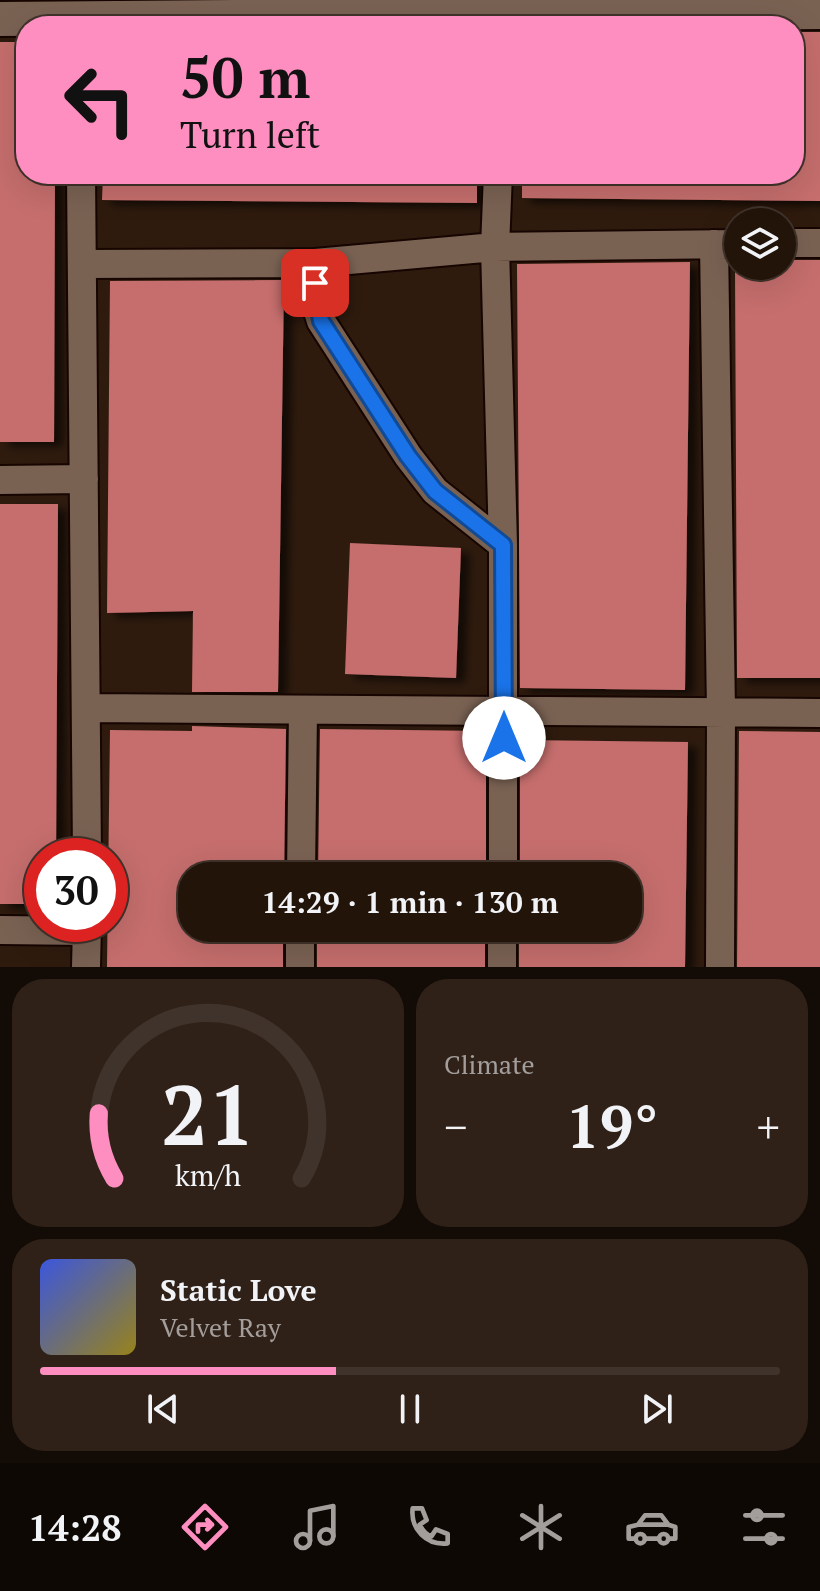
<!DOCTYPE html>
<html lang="en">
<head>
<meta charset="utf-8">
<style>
	body { margin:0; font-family:"PT Serif",serif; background:#2f2118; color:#f1f3f6; height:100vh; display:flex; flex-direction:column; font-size:30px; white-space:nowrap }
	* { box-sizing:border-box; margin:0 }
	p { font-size:26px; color:#a39e9c }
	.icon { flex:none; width:44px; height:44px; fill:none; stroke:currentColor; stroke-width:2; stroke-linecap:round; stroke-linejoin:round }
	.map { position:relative; height:967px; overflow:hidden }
	.details { display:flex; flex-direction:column; gap:12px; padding:12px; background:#130b06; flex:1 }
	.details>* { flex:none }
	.guide { position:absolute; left:16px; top:16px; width:788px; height:168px; border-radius:32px; box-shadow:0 8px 32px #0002,0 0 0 2px #40332b; background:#fd8ebf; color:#111; overflow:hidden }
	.controls { position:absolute; left:724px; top:208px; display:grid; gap:16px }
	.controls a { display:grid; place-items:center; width:72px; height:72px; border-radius:50%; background:#23140a; box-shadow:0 8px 32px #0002,0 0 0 2px #40332b; font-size:40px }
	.speed { position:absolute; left:24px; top:838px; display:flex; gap:16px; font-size:40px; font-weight:700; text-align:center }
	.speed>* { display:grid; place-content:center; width:104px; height:104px; border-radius:50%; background:#23140a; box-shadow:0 8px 32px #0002,0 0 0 2px #40332b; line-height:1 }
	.speed .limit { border:12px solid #d22; background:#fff; color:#111 }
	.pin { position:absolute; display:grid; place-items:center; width:68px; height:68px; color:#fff; margin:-34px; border-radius:16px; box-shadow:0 4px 12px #0006 }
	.me { position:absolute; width:88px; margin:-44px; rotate:0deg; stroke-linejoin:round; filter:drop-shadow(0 0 6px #0008) }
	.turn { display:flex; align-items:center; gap:28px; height:168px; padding:0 32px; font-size:36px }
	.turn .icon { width:104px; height:104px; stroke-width:2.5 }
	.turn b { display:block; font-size:56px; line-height:68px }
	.big { font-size:60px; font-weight:800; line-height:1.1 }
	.details .card { flex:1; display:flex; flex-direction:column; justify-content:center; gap:12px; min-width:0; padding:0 28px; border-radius:32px; background:#2f2118 }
	.details .dial { align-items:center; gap:0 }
	.dial svg { height:208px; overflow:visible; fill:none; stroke:#40332b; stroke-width:7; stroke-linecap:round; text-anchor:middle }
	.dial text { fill:#f1f3f6; stroke:none }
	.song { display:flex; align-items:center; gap:24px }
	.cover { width:96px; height:96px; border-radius:12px; background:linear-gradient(135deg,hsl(230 70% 55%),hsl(50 70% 35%)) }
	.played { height:8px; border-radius:4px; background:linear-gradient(90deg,#fd8ebf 40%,#40332b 40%) }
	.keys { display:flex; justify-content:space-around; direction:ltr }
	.heat { display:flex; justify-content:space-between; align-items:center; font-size:44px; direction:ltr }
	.details .tiles { flex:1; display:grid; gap:12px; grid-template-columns:1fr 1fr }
	.card:last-child { grid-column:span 2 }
	.trip { position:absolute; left:178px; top:862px; width:464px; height:80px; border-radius:32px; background:#23140a; box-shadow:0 8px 32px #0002,0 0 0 2px #40332b; font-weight:800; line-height:80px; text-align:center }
	.tab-bar { display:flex; height:128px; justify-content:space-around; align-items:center; background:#0e0804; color:#a39e9c }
	.tab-bar .icon { width:56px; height:56px }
	.tab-bar .current { color:#fd8ebf }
	.tab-bar b { font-size:36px; color:#f1f3f6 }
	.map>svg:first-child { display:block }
	.building { fill:#c56e6d; filter:url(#shadow) }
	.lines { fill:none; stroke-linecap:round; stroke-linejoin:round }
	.minor-casing { stroke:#160500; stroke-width:32 }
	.tertiary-casing { stroke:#160500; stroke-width:38 }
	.minor { stroke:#7a6253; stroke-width:28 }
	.tertiary { stroke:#7a6253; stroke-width:34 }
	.route-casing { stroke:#114b97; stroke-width:20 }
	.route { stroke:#1a73e8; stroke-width:14 }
</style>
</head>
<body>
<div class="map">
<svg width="820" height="967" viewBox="0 0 820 967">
	<defs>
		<filter id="shadow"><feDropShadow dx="9" dy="5" stdDeviation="4" flood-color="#0009"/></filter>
	</defs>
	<rect width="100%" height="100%" fill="#2f1b0e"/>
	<path class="building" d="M794,32H820V201L522,198V174H794Z
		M0,42H26V174H55L54,442H0Z
		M103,174H477V203L102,200Z
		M782,260H820V678H737L735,266H782Z
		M690,262L685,690L520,688L517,264Z
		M284,280L278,692H192L193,611L107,613L110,281Z
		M0,504H58L56,856H42V904H0Z
		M350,543L461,548L456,678L345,674Z
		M192,726L286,729L284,876H192V928H283V967H107L110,730L192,731Z
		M320,729L486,731V876H318Z
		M739,731L820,732V967H737Z
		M520,740L688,742L685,967H519V928H628V876H520Z
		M317,928H485V967H317Z"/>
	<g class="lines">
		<g class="minor-casing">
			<path id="minor" d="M81,174L87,856
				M498,174L495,247L503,545V876
				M782,243H820
				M714,244L721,712L720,967
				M315,263L316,305L321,321L408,456L435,491L503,545
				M85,264L315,263L495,247L738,244
				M0,480L84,479
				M89,708L820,713
				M301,876L303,710
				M0,930L86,931
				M86,967L87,924
				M300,967V928
				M502,967V928"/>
		</g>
		<g class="tertiary-casing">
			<path id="tertiary" d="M0,19L820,12"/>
		</g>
		<use href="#minor" class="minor"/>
		<use href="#tertiary" class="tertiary"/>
	</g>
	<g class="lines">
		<g class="route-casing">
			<path id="route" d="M315,283L321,321L408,456L435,491L503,545L504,738"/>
		</g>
		<use href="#route" class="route"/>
	</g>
</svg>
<div class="controls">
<a><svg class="icon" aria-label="layers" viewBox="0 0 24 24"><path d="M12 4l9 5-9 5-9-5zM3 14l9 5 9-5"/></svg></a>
</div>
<div class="speed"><div class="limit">30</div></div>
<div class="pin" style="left:315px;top:283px;background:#d93025"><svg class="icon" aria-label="arrive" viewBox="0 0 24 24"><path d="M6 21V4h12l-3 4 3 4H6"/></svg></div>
<svg class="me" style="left:504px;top:738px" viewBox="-20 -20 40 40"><circle r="19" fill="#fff"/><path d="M0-13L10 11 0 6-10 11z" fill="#1a73e8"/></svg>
<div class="trip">14:29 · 1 min · 130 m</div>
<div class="guide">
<div class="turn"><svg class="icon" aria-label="left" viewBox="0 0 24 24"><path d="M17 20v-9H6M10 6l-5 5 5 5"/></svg><div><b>50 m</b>Turn left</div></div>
</div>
</div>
<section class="details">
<div class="tiles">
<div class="card dial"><svg viewBox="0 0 100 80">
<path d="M14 69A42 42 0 1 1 86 69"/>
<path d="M14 69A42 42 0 0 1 8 44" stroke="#fd8ebf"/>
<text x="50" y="56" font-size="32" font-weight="700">21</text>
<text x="50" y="72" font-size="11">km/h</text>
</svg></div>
<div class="card"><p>Climate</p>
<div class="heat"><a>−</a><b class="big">19°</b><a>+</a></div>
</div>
<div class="card">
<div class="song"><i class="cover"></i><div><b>Static Love</b><p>Velvet Ray</p></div></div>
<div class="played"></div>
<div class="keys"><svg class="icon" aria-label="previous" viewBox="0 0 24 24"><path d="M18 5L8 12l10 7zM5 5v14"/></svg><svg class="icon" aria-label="pause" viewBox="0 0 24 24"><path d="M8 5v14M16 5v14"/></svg><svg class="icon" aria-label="next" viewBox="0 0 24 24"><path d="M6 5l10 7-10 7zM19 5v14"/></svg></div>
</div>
</div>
</section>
<nav class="tab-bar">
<b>14:28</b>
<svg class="icon current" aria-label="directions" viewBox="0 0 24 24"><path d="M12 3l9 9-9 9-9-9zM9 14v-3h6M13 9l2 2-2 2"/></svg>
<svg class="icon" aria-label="music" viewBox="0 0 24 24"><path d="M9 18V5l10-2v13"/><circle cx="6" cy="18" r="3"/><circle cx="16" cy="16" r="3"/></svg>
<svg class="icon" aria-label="phone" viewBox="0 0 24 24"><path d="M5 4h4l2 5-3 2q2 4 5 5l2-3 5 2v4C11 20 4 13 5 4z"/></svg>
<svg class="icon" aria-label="climate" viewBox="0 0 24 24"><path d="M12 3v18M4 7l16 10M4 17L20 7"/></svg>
<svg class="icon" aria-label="car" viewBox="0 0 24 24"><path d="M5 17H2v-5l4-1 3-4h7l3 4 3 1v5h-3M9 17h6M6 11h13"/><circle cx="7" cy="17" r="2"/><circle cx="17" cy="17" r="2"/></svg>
<svg class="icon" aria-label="filters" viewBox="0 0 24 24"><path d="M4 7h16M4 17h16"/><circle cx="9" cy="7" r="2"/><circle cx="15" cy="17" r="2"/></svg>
</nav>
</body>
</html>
